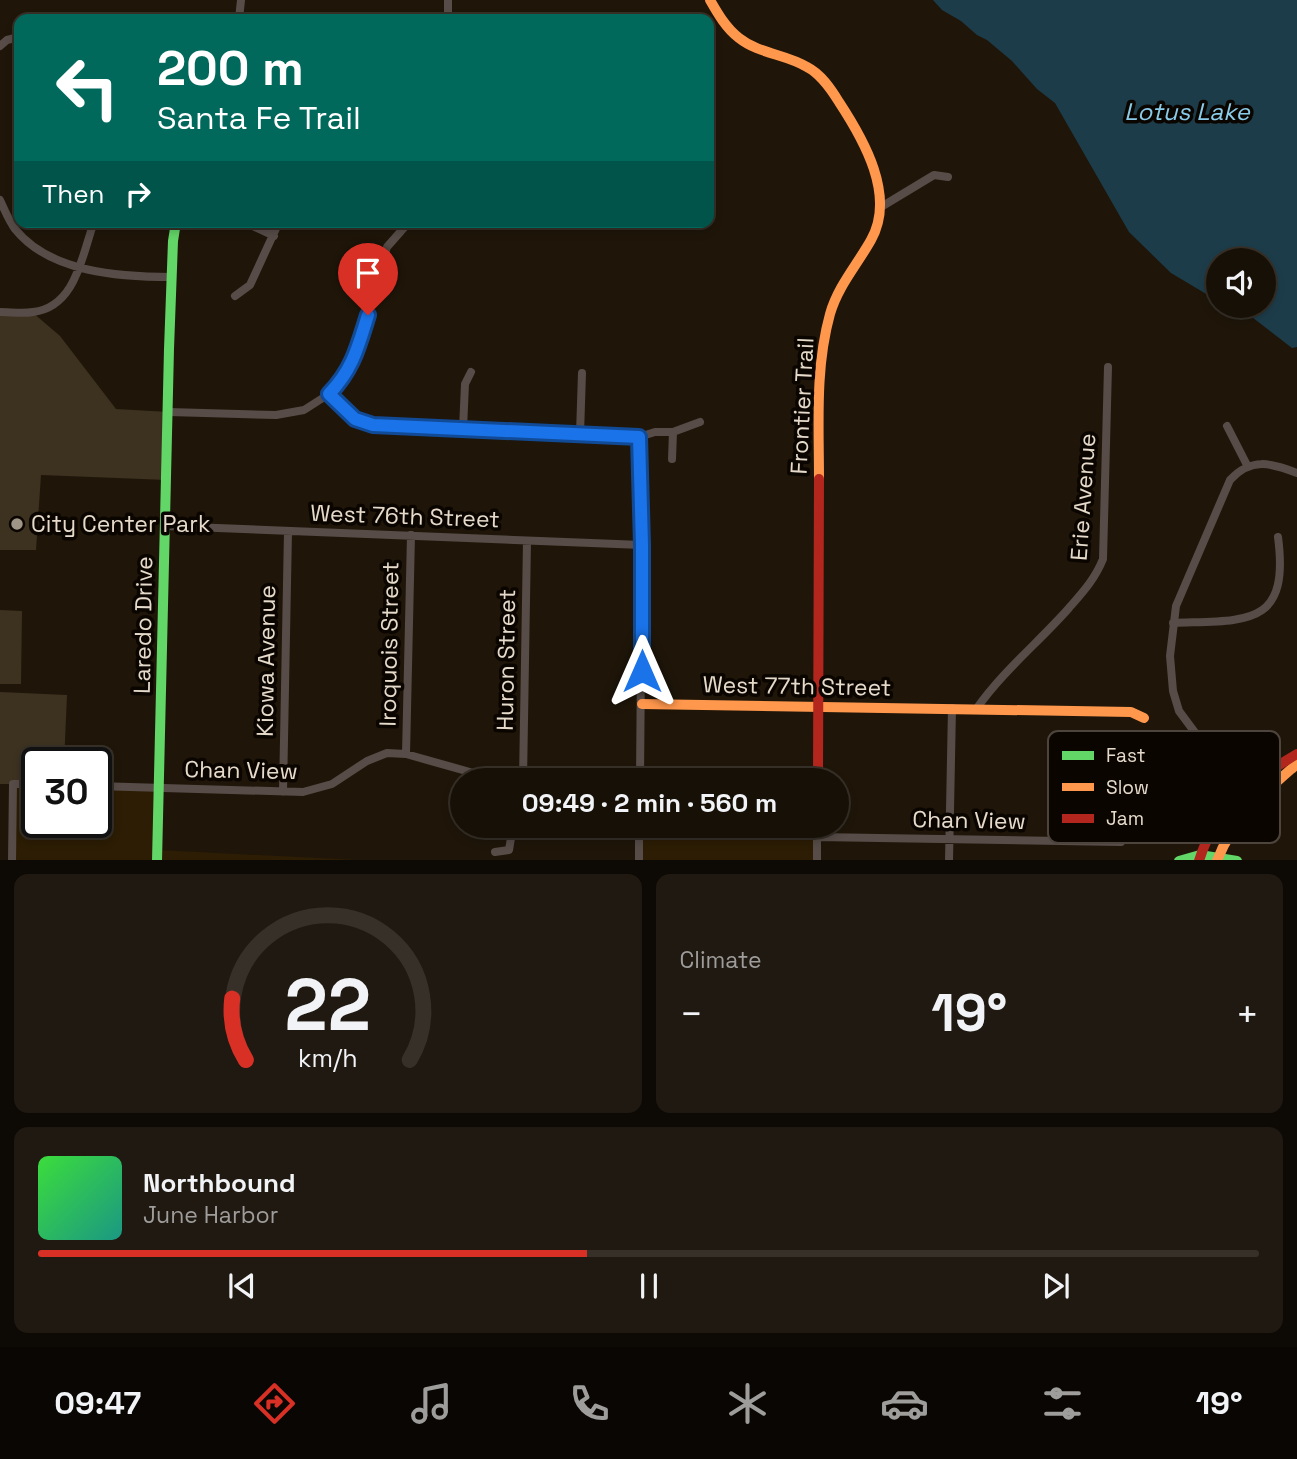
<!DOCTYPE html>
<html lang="en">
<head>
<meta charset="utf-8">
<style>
	body { margin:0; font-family:"Space Grotesk",sans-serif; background:#201911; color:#f1f3f6; height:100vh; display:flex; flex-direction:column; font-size:26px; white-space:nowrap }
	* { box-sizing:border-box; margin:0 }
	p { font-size:23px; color:#9e9d9b }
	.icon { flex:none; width:38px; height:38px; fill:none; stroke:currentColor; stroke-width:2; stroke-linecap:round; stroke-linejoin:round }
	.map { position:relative; height:860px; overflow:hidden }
	.sheet { display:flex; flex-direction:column; gap:14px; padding:14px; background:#0d0904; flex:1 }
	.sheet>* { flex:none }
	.top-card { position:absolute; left:14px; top:14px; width:700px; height:214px; border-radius:14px; box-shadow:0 4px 10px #0003,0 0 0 2px #363028; background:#00695c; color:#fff; overflow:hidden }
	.buttons { position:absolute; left:1206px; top:248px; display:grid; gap:14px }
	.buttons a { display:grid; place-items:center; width:70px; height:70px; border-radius:50%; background:#171007; box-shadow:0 4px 10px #0003,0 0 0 2px #363028; font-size:35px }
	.speed { position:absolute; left:21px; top:747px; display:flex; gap:14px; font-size:35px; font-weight:700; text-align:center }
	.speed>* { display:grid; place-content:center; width:91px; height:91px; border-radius:50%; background:#171007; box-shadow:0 4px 10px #0003,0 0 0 2px #363028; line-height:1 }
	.speed .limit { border:4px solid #111; border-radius:10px; background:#fff; color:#111 }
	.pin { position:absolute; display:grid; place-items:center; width:60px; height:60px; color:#fff; margin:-72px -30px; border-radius:50% 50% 50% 0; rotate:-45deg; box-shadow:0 0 7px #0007 }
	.pin .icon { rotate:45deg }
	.me { position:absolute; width:77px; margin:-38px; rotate:0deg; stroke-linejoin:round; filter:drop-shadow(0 0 5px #0008) }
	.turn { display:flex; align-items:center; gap:24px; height:147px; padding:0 28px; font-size:32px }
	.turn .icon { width:91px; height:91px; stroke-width:2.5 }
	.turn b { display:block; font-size:49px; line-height:60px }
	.then { display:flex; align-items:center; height:66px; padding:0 28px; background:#0003; gap:14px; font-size:26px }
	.big { font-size:52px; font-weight:600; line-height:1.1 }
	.sheet .tile { flex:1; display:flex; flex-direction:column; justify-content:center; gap:10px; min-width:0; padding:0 24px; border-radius:14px; background:#201911 }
	.sheet .dial { align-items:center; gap:0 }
	.dial svg { height:182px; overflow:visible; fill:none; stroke:#363028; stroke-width:7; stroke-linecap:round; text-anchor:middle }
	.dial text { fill:#f1f3f6; stroke:none }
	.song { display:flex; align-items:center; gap:21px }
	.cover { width:84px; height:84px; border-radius:10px; background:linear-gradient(135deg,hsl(120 70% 55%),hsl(170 70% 35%)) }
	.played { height:7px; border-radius:4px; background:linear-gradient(90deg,#d93025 45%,#363028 45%) }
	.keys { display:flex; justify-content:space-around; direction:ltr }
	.heat { display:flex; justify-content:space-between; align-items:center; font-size:38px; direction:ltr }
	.sheet .tiles { flex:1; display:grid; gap:14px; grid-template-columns:1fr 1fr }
	.tile:last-child { grid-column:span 2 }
	.trip { position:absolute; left:450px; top:768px; width:399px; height:70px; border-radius:35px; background:#171007; box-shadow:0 4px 10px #0003,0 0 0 2px #363028; font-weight:600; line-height:70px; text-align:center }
	.dock { display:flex; height:112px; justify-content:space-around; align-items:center; background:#090603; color:#9e9d9b }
	.dock .icon { width:49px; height:49px }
	.dock .active { color:#d93025 }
	.dock b { font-size:32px; color:#f1f3f6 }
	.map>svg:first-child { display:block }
	.built { fill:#2c1d04 }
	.green { fill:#3d3220 }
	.water { fill:#1d3c4a }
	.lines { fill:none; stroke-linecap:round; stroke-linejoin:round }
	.street { stroke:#574c48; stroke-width:8 }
	.fast { stroke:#63d668; stroke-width:10 }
	.slow { stroke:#ff974d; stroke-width:10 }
	.jam { stroke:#b3261e; stroke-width:10 }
	.route-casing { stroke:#114b97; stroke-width:18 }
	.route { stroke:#1a73e8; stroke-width:12 }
	.poi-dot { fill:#a09687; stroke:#0b0500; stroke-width:2.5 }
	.labels { text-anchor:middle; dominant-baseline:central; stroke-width:7; stroke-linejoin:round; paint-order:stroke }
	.street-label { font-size:23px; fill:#e6dbcb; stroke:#0b0500 }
	.poi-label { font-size:23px; fill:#e6dbcb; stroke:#0b0500; text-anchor:start }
	.water-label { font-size:24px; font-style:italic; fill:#8acbea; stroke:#0b0500 }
	.key { fill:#0b0500; stroke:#4d453d; stroke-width:2 }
	.key-label { font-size:19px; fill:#e6dbcb }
</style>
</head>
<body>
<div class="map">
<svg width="1297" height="861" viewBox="0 0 1297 861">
	<rect width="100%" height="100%" fill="#1f1609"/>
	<path class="built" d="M13,784L37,785V822H96V786L160,788L158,850L358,860L11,861Z
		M639,826H817V860L639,861Z"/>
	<path class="green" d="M0,312H32L60,336L116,409L169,412L167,480L41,475L36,550H0Z
		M0,610L22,611L21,684H0Z
		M0,692L67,695L64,763H37V784H0Z"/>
	<path class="water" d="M933,0H1297V347L1292,348L1248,314L1230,306H1264V261H1218V301L1171,273L1129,232L1055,103L1037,89L1012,61L987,40L977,35L961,21L942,10Z"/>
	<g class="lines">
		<path class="street" d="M239,19L241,0
			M448,19V0
			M0,46L7,40L19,37
			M0,200C4,209 9,221 15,229C50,273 121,277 172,277
			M881,207L934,175L948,177
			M244,222L274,236
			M235,296L250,285L279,222
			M0,312C11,312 22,314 33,312C76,307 82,255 94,222
			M329,394L355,419L373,425L639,437L655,432H673L700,422
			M169,412L276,415L304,410L329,394L342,381L354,360L387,247L409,222
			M1227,426L1248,467
			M463,429L465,384L471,372
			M580,434L582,373
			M639,437L642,545L640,780
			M672,459L673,432
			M166,526L642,545
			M1173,623C1246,620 1290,628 1278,537
			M977,708C1003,671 1039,642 1069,608C1083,592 1095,579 1103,559L1108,367
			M406,754L411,535
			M698,779L818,780
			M523,780L527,541
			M96,786L303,792L332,784L367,761L387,753L406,754L498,780
			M283,792L288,531
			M1240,793L1179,711L1173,691L1170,656L1176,606L1230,480C1251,457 1271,463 1297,473
			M817,837L1121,842
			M495,852L509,850L513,826
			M12,861L13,784H37
			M639,861V826
			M817,861V826
			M949,861L952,708"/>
		<path class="fast" d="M157,861L169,349L173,241L176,222
			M1179,861L1200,855L1237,861"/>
		<path class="slow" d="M710,0C718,14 726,28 739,38C759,54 786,54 807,67C821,74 831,89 839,102C864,140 896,196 871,240C857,265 838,286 830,314C815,368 819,424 819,479
			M642,704L1131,712L1144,718
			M1217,861C1233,818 1264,793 1297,764"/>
		<path class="jam" d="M818,780L819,479
			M1199,861C1215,808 1251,781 1297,754"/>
	</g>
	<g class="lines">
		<g class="route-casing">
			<path id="route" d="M368,315C358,347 353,369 329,394L355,419L373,425L639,437L642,545V671"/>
		</g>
		<use href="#route" class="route"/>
	</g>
	<circle class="poi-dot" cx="17" cy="524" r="7"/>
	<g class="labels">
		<g class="street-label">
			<text transform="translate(802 406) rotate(-87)">Frontier Trail</text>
			<text transform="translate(1083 497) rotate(-86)">Erie Avenue</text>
			<text transform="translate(405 516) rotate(2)">West 76th Street</text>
			<text transform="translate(143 625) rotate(-89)">Laredo Drive</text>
			<text transform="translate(389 644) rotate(-89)">Iroquois Street</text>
			<text transform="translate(506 660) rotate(-89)">Huron Street</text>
			<text transform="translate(266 661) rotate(-89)">Kiowa Avenue</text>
			<text transform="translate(797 686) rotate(1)">West 77th Street</text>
			<text transform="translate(241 770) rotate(1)">Chan View</text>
			<text transform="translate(969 820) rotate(1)">Chan View</text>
		</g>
		<g class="poi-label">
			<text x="31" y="524">City Center Park</text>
		</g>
		<g class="water-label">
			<text x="1187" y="111">Lotus Lake</text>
		</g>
	</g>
	<rect x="1048" y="731" width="232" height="112" rx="10" class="key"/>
	<rect x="1062" y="751" width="32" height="9" fill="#63d668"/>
	<rect x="1062" y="783" width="32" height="8" fill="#ff974d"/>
	<rect x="1062" y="814" width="32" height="9" fill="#b3261e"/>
	<g class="key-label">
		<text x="1106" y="762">Fast</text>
		<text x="1106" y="794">Slow</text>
		<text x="1106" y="825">Jam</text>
	</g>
</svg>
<div class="buttons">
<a><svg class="icon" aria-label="sound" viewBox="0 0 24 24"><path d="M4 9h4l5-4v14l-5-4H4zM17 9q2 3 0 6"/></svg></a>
</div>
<div class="speed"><div class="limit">30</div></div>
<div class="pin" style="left:368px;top:315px;background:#d93025"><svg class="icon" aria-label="arrive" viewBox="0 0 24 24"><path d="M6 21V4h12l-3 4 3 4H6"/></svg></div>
<svg class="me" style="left:642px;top:671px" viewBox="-20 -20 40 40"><path d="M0-17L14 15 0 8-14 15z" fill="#1a73e8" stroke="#fff" stroke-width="4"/></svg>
<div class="trip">09:49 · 2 min · 560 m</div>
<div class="top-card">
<div class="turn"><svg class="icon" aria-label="left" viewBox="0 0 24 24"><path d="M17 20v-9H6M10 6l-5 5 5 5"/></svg><div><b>200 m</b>Santa Fe Trail</div></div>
<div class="then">Then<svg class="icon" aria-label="right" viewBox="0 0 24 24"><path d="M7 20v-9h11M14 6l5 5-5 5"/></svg></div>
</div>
</div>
<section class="sheet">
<div class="tiles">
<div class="tile dial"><svg viewBox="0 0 100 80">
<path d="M14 69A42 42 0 1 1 86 69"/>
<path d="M14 69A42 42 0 0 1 8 42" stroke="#d93025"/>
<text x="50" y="56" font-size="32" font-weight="700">22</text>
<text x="50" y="72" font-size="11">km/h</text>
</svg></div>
<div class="tile"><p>Climate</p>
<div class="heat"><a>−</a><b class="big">19°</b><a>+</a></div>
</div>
<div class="tile">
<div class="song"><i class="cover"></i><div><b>Northbound</b><p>June Harbor</p></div></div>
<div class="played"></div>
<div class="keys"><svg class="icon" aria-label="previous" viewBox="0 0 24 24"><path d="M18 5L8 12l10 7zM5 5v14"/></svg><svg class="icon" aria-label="pause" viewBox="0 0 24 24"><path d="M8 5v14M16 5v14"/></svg><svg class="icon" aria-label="next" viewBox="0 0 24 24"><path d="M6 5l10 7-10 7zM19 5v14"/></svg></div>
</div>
</div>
</section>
<nav class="dock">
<b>09:47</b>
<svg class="icon active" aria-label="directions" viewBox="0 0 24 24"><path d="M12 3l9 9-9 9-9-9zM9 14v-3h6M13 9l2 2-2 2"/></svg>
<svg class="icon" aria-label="music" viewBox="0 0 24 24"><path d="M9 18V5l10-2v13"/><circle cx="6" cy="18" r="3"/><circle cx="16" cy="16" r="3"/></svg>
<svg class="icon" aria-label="phone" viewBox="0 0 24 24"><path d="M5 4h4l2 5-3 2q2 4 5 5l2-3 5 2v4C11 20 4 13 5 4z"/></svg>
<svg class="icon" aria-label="climate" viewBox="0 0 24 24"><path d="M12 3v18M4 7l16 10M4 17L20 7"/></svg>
<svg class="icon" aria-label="car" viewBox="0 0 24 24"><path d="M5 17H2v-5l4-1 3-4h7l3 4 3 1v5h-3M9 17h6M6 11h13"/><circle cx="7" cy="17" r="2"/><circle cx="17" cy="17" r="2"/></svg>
<svg class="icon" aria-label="filters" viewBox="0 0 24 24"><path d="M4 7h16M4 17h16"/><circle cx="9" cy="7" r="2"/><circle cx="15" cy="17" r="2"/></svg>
<b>19°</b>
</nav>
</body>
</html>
